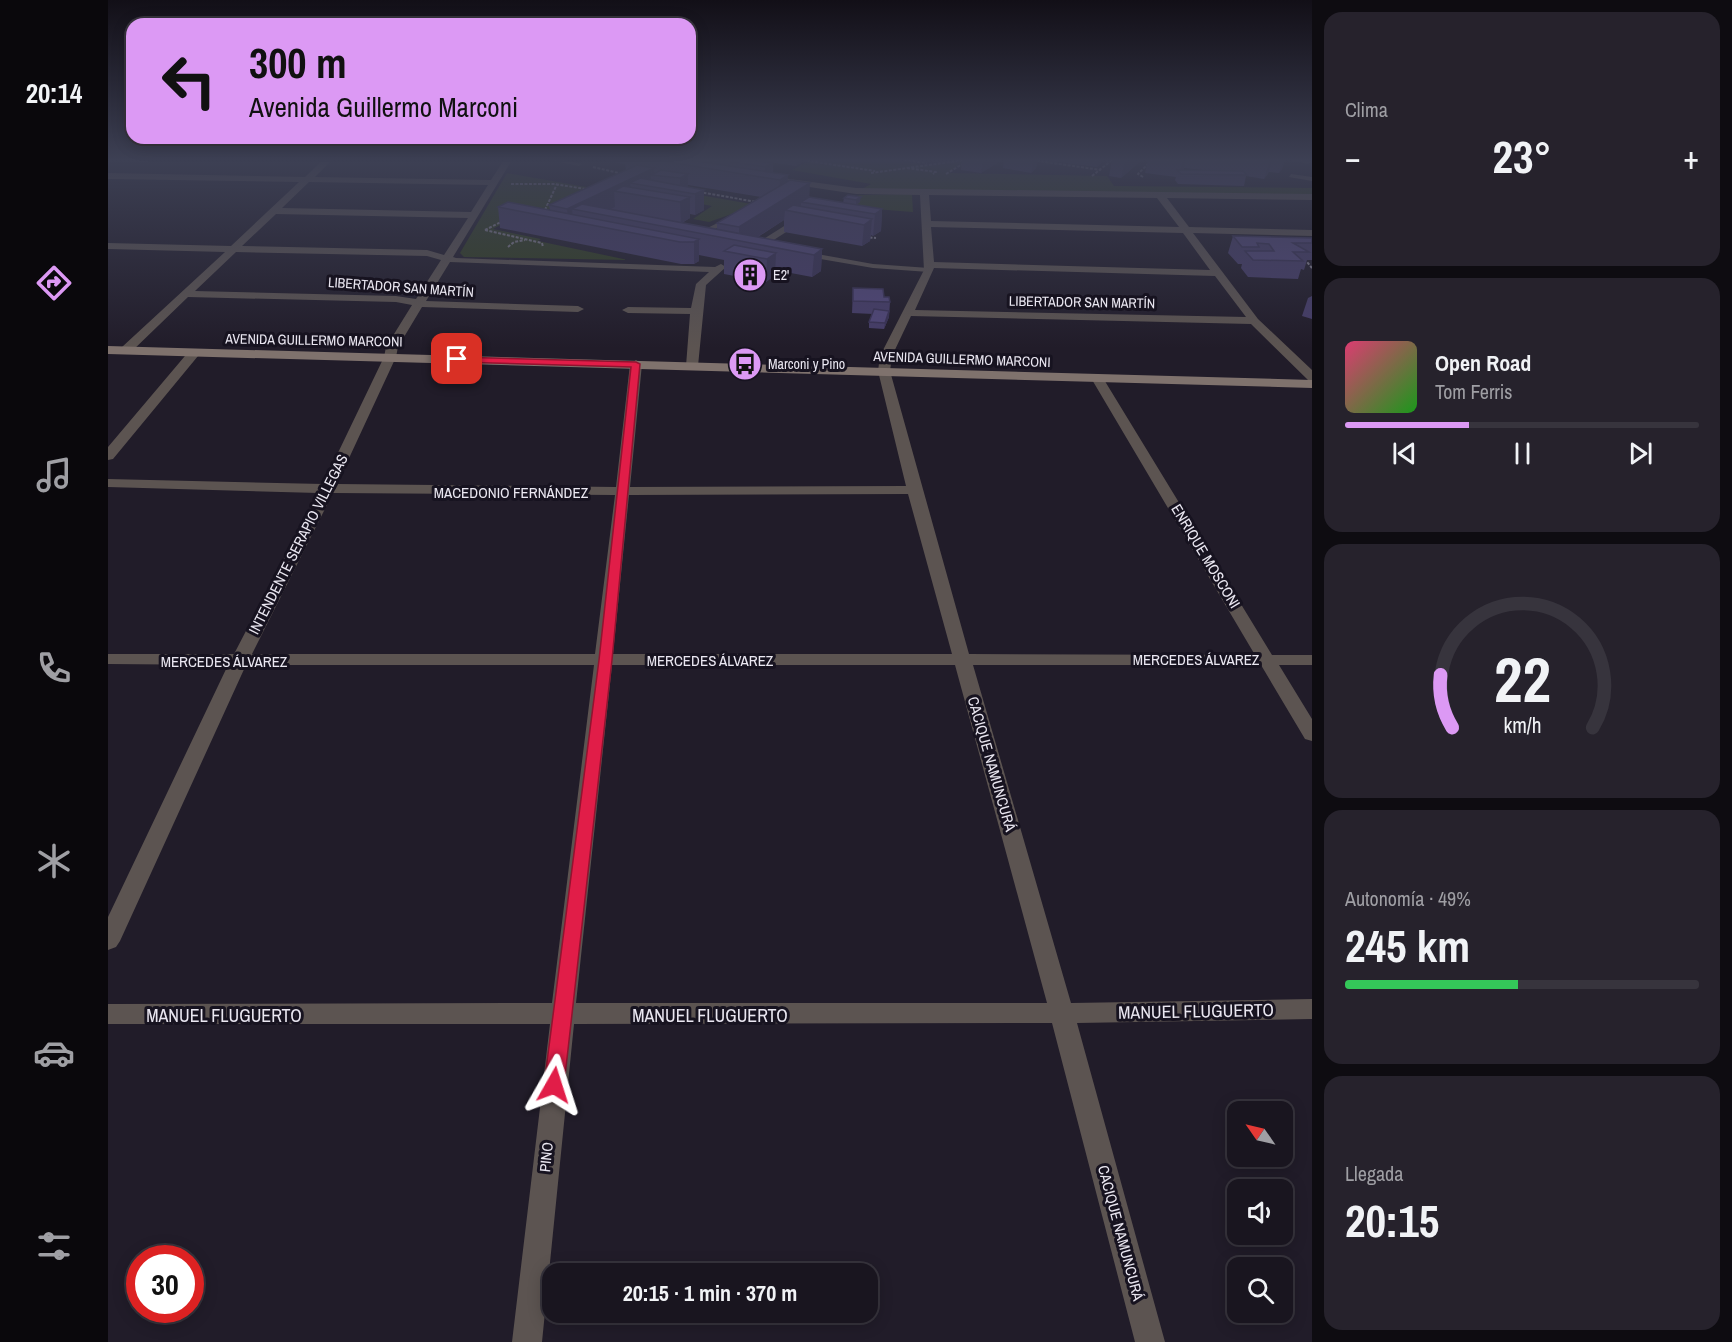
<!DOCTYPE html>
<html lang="es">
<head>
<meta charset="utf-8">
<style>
	body { margin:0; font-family:"Archivo Narrow",sans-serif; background:#26222c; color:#f1f3f6; height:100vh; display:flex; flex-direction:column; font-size:22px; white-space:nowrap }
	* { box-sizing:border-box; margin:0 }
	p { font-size:20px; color:#9f9fa4 }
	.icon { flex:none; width:33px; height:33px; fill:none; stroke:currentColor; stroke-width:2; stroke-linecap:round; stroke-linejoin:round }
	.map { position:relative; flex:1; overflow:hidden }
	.side { display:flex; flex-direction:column; gap:12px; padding:12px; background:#0e0c11; width:420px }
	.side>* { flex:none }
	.banner { position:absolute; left:18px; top:18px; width:570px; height:126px; border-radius:18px; box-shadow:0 3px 15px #0003,0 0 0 2px #37343d; background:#dc99f4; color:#111; overflow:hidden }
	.needle { width:39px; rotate:304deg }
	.buttons { position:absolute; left:1119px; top:1101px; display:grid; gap:12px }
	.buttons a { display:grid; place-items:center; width:66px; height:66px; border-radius:12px; background:#19151f; box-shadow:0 3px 15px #0003,0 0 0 2px #37343d; font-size:30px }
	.speed { position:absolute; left:18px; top:1245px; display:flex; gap:12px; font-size:30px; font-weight:700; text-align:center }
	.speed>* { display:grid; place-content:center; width:78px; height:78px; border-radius:50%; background:#19151f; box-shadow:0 3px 15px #0003,0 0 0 2px #37343d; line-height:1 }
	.speed .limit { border:9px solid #d22; background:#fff; color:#111 }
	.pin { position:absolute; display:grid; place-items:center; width:51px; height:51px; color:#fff; margin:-26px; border-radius:12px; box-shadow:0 3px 9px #0006 }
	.me { position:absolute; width:66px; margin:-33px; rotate:6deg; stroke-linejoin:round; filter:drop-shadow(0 0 4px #0008) }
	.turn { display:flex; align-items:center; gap:21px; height:126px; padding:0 24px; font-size:27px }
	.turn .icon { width:78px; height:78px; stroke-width:2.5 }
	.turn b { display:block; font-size:42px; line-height:51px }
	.big { font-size:45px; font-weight:800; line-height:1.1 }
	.side .card { flex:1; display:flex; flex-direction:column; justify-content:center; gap:9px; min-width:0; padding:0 21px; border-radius:18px; background:#26222c }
	.side .dial { align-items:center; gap:0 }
	.dial svg { height:156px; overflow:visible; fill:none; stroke:#37343d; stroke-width:7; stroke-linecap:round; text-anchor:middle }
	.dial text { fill:#f1f3f6; stroke:none }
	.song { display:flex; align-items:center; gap:18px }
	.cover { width:72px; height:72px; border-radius:9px; background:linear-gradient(135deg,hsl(340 70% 55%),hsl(120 70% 35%)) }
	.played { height:6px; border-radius:3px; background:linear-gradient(90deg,#dc99f4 35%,#37343d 35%) }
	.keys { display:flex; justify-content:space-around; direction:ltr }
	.heat { display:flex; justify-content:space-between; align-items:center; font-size:33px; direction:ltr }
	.charge { height:9px; border-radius:4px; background:linear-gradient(90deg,#34c759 49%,#37343d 0) }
	.trip { position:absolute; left:434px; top:1263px; width:336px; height:60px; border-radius:18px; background:#19151f; box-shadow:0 3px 15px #0003,0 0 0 2px #37343d; font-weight:800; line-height:60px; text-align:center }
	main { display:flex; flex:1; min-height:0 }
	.tab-bar { display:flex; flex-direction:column; width:108px; justify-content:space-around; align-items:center; background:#0a080c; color:#9f9fa4 }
	.tab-bar .icon { width:42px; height:42px }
	.tab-bar .current { color:#dc99f4 }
	.tab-bar b { font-size:27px; color:#f1f3f6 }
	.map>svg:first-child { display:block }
	.green { fill:#323f1e }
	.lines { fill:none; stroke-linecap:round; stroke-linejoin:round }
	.path { stroke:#898591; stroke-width:2; stroke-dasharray:3 1.5; stroke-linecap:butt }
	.lane { fill:#5c5451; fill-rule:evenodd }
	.street { fill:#5c5451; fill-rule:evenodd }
	.secondary { fill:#7f726d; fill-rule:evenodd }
	.wall { fill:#463d68; fill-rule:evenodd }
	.shaded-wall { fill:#393255 }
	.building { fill:#514779; stroke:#393255; stroke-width:1.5 }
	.route { fill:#e11d48; stroke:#92132f; stroke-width:1.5 }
	.labels { text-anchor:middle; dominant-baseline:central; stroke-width:6; stroke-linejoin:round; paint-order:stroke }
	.far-poi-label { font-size:14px; fill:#eae7f1; stroke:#171320; text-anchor:start }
	.far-street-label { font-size:14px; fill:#eae7f1; stroke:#171320 }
	.street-label { font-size:15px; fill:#eae7f1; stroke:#171320 }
	.near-street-label { font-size:18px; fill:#eae7f1; stroke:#171320 }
</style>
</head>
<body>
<main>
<nav class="tab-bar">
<b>20:14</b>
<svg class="icon current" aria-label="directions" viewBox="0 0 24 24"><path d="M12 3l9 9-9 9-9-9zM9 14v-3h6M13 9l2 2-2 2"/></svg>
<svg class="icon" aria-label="music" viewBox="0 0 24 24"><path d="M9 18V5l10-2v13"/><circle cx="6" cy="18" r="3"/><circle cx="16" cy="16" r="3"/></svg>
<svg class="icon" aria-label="phone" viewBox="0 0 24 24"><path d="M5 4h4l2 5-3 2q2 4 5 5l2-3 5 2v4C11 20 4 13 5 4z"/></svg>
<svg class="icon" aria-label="climate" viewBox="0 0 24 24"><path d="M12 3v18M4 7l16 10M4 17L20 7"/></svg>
<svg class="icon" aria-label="car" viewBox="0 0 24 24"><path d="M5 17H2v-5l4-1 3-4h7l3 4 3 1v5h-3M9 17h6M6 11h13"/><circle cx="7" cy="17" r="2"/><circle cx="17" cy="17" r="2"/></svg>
<svg class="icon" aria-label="filters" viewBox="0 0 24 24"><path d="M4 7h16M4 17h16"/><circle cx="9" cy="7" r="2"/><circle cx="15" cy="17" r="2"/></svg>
</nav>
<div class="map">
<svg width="1204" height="1342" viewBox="0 0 1204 1342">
	<rect width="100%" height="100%" fill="#211c29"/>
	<path class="green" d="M703,160H791L819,166L849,160H866L851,164L841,173L999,176L1006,186L1204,188V196L754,189L763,184L684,170Z
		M399,173L484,188L412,224L399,221L385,229L433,239L430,241L520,260L356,257L352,253Z
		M586,194L649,205L601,222L585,219L604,206L593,204L596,202L589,200Z
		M799,194L804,195L805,212L727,206L751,195Z"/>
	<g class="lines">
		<path class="path" d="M694,160L767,171
			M796,160L819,163
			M924,160L993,170
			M485,167L515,174
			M799,168L828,172L825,174
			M763,173L857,160
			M838,174L861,160
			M984,176L1004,160
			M1035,177L1030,174L1044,160
			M403,184H447L477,189L475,190
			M591,192L649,202
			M437,210L449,184
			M377,230L434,243L435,247
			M377,230L395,221
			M757,237L768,238
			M400,247L406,242L417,240
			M1195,262H1199L1204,268"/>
		<path class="lane" d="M442,160H455L474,164L471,166Z
			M1183,160H1197L1203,162L1200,164Z
			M1183,174L1204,177V181L1181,177Z
			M624,216L630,217L594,236L587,234Z
			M698,252L765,264L821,268L825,270L821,272L765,268L695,256L694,254Z"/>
		<path class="street" d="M215,160H224L207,177L383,180L396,160H404L345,257L348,258L607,267L613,264L618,267L598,285L590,366L584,370L578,366L582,314L520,313L514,310L520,307L583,308L588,284L601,272L342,262L318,301L470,306L476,309L470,312L314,307L290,347L288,357L229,484L508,487L522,364L528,360L534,364L522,487L798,486L770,371L772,356L816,270L812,195L748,194L655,180L652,175L748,188L1204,194V200L1059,198L1081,227L1204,230V236L1085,233L1150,319L1204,370V381L1200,380L1143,324L803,316L784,356L782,371L861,654L1147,655L983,378L989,374L995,378L1164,655H1204V665H1171L1204,719V741L1197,739L1153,665H865L963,1003L1204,999V1019L969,1023L1057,1342H1027L944,1023L466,1024L434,1342H404L442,1024H0V1004L444,1003L486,665H138L12,941L8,947L0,950V917L120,665L0,664V654H126L210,493L0,487V479L215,484L276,357L278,347L304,305L288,302L80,297L22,353H14V347L117,252L0,249V243L123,246L191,182L0,179V173L197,177ZM201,182L380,185L363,212L174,208ZM821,195L1049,198L1071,227L823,221ZM168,214L360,218L336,255L319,250L134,246ZM823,227L1075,233L1102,270L826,262ZM128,252L319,256L333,260L308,299L288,296L87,291ZM826,268L1107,276L1138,317L807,310ZM225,493L507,495L487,654H144ZM800,494L844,654H505L521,495ZM504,665H847L939,1003H468Z
			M692,216L700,218L644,254L635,252Z
			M86,349L92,353L90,356L5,459L0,460V447L82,350Z"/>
		<path class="secondary" d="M0,346L1204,380V388L0,354Z"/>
	</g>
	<path class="wall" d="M493,160H643L665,163V173L679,182L701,197L735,203L736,198L740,195L752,202L748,205L774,209L773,231L765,236L763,235L762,241L754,246L676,232V220L650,237L714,249L713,271L704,277L667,270V275L658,282L616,274V260L591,255V261L586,264H573L392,228L390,207L442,210L441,205L518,170L517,164ZM580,185L653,197L609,223V229L574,223L582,218V214L587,215L596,210V190L580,187Z
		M647,160H695V162L688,166Z
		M854,160H894L873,173L853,170Z
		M896,160H930L928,168L923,173L895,168Z
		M936,160H993V163L989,167Z
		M1004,160H1034L1013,178L1001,176Z
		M1040,160H1177L1174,169L1171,173L1161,172L1156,179L1138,176L1136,186L1070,184L1067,180L1068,177L1037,173ZM1076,168L1095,170H1075Z
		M1125,236L1204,238V260H1199L1196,270L1193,269L1190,279L1140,277L1133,268L1134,264H1130L1120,253Z
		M745,288L776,297L782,302L781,317L776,329L761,328V322L765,314L744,313Z
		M1204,296V319L1194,316L1200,298Z"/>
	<path class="shaded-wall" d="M688,160H695V162L688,166Z
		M875,160H894L873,173Z
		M925,160H930L928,168L923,173Z
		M990,160H993V163L989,167Z
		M1017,160H1034L1013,178Z
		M1075,160H1078L1074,174L1072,173Z
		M1162,160H1164L1160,174L1156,179Z
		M1175,160H1177L1174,169L1171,173Z
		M665,163L664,179L657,178V167Z
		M546,168V175H543V187L522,183L523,194L506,191L507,207L492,214L464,209L465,221L460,220L459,209Z
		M580,174V193L572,192V178Z
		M680,175L679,195L671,200L672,180Z
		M702,183L701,203L693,202V209L677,210L676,220L641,242L631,240V227Z
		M596,190V210L587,215V194Z
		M582,197V218L573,223L572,202Z
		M753,197L752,202L748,205V200Z
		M774,209L773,231L765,236L767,214Z
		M764,219L762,241L754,246L756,225Z
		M591,239V261L586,264V242Z
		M714,249L713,271L704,277L706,255Z
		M668,253L667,275L658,282L659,259Z
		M781,311V317L776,329L777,323Z"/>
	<path class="building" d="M548,160H582L680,175L672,180Z
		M610,160H643L665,163L657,167Z
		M529,165L546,168L459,209L441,205Z
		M553,170L580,174L572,178L543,175Z
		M1069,170L1135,171L1139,175L1073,174Z
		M532,178L596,190L587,194L522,183Z
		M682,180L702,183L631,227L609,223Z
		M515,186L582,197L572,202L506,191Z
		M740,195L753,197L748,200L736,198Z
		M701,197L774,209L767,214L693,202Z
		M400,202L591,239L586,242H572L390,207Z
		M474,204L714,249L706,255L464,209Z
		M685,205L764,219L756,225L677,210Z
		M1125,236L1204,238V243H1185L1201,252H1185L1195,261L1145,260L1137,251H1166L1161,244L1149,243L1151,247H1134Z
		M626,245L668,253L659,259L616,251Z
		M745,288L775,289L776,297H781L782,302L745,301Z
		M766,309L781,311L777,323L761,322Z"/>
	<linearGradient id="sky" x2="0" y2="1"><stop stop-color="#120f17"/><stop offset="0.46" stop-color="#3d4054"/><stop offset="1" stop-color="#3d4054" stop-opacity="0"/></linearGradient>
	<rect width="1204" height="348" fill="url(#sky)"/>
	<path class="route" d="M346,357L528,362L532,364L504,660L456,1085L453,1091L446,1094L439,1091L436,1085L491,660L523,367L349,362L346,361Z"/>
	<defs>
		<g id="building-disc" transform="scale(1.725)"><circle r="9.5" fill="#dc99f4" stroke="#171320"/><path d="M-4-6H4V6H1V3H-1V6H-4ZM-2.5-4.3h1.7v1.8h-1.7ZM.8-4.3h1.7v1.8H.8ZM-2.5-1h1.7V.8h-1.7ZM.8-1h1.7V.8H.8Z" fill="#111"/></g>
		<g id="bus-disc" transform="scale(1.725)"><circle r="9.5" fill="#dc99f4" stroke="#171320"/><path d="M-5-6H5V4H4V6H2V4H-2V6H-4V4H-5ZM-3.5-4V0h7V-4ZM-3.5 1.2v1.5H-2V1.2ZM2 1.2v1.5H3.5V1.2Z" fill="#111"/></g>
	</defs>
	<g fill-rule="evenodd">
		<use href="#building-disc" x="642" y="275"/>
		<use href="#bus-disc" x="637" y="364"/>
	</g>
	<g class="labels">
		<g class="far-poi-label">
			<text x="665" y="275">E2'</text>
			<text x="660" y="364">Marconi y Pino</text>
		</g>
		<g class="far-street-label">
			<text transform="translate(293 287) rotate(4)">LIBERTADOR SAN MARTÍN</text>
			<text transform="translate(974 302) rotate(1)">LIBERTADOR SAN MARTÍN</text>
			<text transform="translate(206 340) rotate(1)">AVENIDA GUILLERMO MARCONI</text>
			<text transform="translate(854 359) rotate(2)">AVENIDA GUILLERMO MARCONI</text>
		</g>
		<g class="street-label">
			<text x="403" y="492">MACEDONIO FERNÁNDEZ</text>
			<text transform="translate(190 544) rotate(-63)">INTENDENTE SERAPIO VILLEGAS</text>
			<text transform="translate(1098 556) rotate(59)">ENRIQUE MOSCONI</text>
			<text x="1088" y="659">MERCEDES ÁLVAREZ</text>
			<text x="602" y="660">MERCEDES ÁLVAREZ</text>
			<text x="116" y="661">MERCEDES ÁLVAREZ</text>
			<text transform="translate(884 764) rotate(74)">CACIQUE NAMUNCURÁ</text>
			<text transform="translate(438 1157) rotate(-84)">PINO</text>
			<text transform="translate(1013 1233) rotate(75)">CACIQUE NAMUNCURÁ</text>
		</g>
		<g class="near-street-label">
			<text transform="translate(1088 1011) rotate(-1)">MANUEL FLUGUERTO</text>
			<text x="116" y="1015">MANUEL FLUGUERTO</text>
			<text x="602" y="1015">MANUEL FLUGUERTO</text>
		</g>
	</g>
</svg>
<div class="buttons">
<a><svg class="needle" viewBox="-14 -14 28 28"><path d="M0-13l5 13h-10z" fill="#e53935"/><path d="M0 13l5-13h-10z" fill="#9f9fa4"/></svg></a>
<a><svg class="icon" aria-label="sound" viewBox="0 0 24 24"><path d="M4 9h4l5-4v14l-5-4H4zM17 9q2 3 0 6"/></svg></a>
<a><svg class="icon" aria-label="search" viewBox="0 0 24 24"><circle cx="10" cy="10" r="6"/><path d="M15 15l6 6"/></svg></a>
</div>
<div class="speed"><div class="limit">30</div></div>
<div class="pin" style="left:349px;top:359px;background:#d93025"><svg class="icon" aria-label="arrive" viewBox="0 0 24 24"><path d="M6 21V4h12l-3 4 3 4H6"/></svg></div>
<svg class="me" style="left:446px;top:1085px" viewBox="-20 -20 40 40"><path d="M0-17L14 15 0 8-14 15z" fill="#e11d48" stroke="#fff" stroke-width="4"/></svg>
<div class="trip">20:15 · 1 min · 370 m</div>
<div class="banner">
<div class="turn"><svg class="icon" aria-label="left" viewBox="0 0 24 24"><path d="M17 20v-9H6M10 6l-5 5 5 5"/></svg><div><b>300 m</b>Avenida Guillermo Marconi</div></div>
</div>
</div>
<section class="side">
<div class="card"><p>Clima</p>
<div class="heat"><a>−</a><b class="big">23°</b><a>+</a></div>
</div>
<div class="card">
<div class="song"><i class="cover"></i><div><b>Open Road</b><p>Tom Ferris</p></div></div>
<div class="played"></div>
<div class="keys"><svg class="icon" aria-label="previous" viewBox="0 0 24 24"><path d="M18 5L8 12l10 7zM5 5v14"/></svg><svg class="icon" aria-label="pause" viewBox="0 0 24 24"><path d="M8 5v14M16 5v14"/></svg><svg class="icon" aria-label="next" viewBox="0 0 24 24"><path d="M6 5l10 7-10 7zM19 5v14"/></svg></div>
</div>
<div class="card dial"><svg viewBox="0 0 100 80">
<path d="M14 69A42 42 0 1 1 86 69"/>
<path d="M14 69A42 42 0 0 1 8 42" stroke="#dc99f4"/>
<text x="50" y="56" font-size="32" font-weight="700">22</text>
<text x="50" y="72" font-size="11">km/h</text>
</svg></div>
<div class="card"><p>Autonomía · 49%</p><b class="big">245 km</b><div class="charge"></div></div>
<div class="card"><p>Llegada</p><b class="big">20:15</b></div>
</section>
</main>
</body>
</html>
